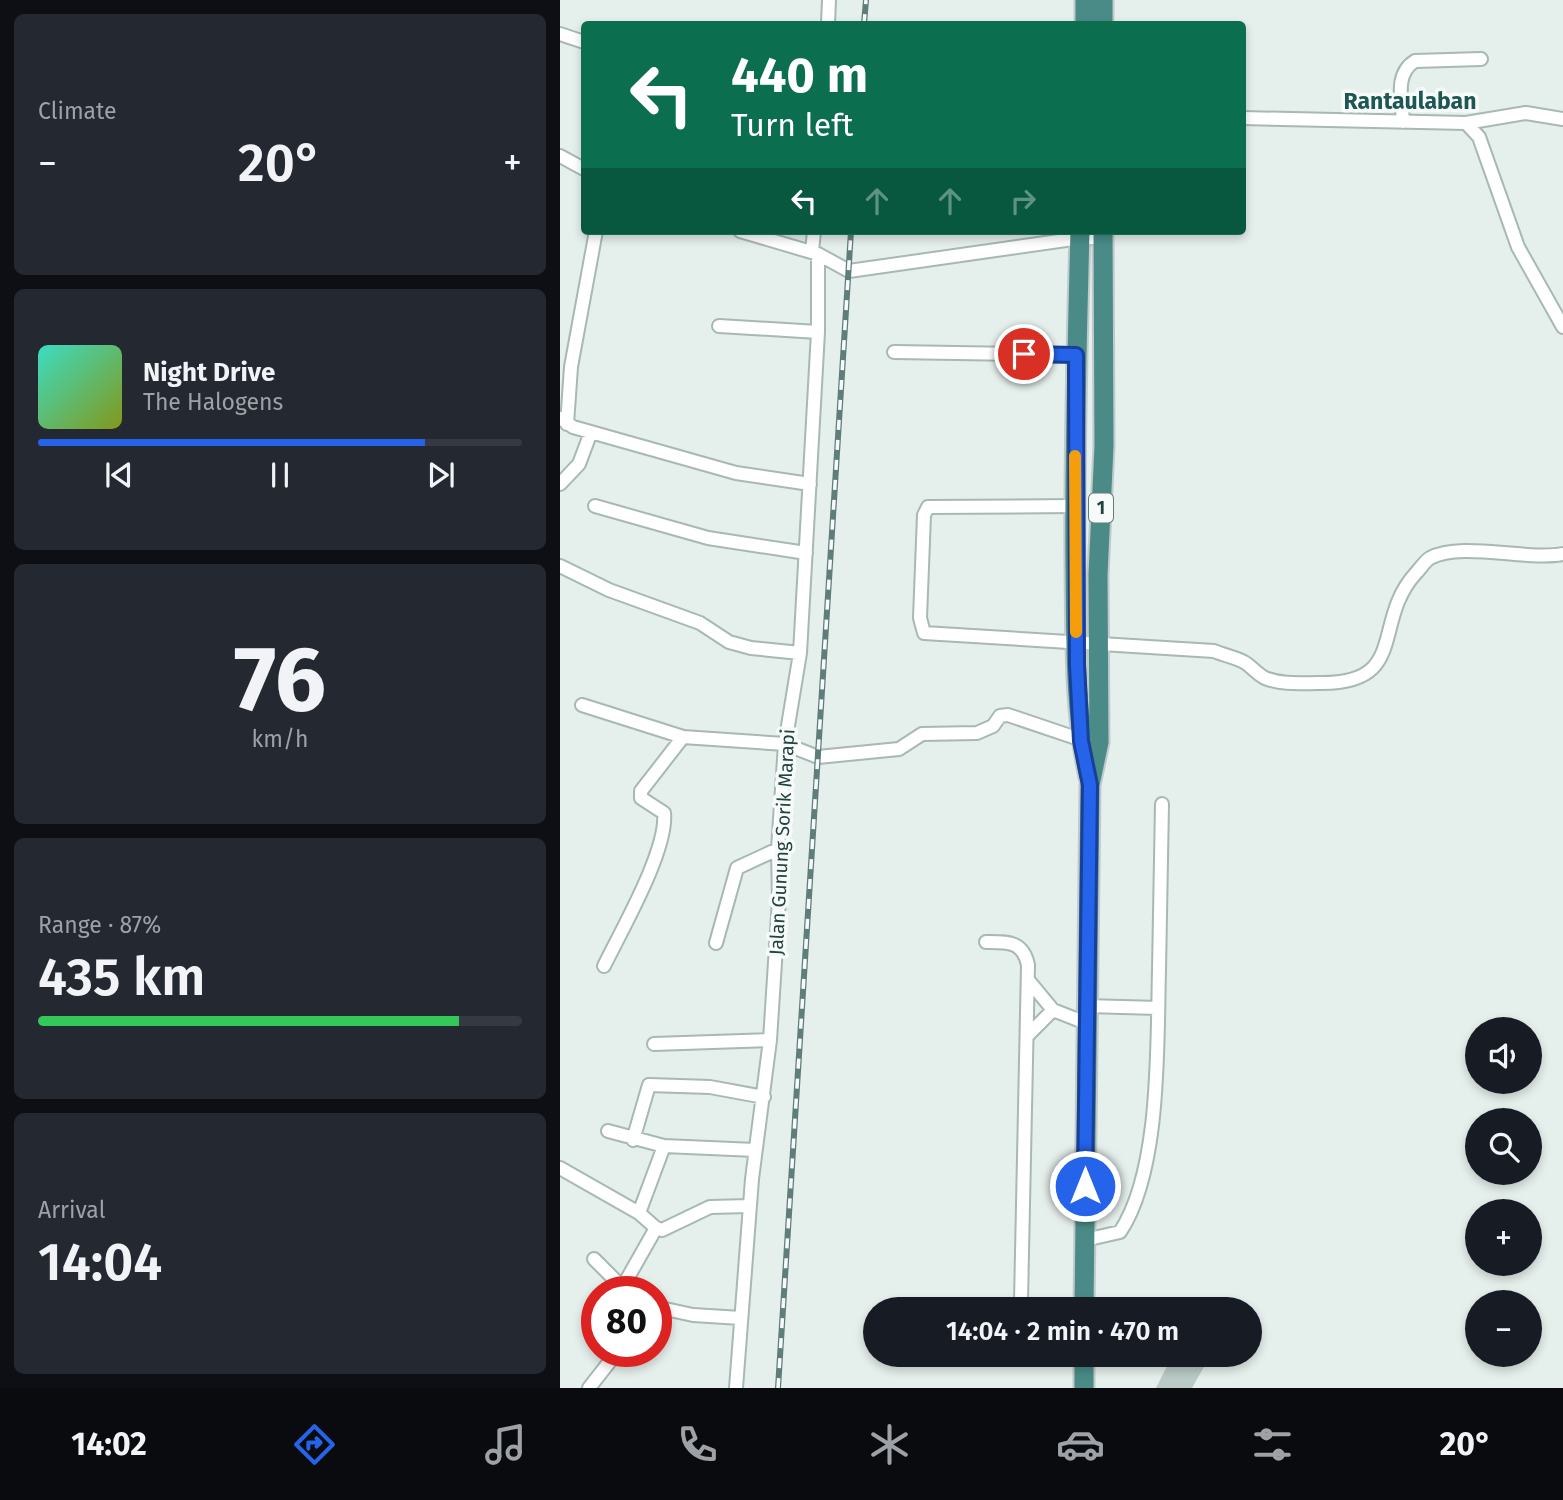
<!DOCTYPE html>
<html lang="en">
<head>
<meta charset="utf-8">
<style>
	body { margin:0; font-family:"Fira Sans",sans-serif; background:#242831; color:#f1f3f6; height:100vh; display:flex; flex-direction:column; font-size:26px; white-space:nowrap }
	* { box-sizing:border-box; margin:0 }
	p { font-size:23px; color:#9ea1a6 }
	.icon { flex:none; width:38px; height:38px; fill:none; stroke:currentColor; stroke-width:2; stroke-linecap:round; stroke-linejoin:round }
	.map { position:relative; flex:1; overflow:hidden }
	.sheet { display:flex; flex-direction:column; gap:14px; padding:14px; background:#0d0f14; width:560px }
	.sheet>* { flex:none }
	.top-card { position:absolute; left:21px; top:21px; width:665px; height:214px; border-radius:7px; box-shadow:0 4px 10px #0003; background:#0b6e4f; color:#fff; overflow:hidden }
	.buttons { position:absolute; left:905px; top:1017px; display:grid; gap:14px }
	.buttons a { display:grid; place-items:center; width:77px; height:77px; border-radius:50%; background:#171b24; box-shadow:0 4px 10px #0003; font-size:35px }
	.speed { position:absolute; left:21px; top:1276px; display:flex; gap:14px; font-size:35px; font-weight:700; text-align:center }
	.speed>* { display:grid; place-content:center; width:91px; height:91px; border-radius:50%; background:#171b24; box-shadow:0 4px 10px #0003; line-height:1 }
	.speed .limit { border:10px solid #d22; background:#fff; color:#111 }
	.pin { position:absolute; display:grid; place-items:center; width:60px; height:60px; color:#fff; margin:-30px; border:4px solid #fff; border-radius:50%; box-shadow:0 2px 7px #0007 }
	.me { position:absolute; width:77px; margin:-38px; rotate:0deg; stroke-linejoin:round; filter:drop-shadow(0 0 5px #0008) }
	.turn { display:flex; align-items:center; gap:24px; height:147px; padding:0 35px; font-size:32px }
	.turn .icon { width:91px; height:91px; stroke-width:2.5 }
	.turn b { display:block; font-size:49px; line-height:60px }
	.lanes { display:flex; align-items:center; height:66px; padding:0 35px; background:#0003; justify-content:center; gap:35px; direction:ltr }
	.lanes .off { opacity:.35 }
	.big { font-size:52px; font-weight:600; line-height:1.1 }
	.sheet .tile { flex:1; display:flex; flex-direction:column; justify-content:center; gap:10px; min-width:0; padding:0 24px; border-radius:10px; background:#242831 }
	.sheet .dial { align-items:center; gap:0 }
	.dial b { font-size:91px; line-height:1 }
	.song { display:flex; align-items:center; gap:21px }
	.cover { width:84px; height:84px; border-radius:10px; background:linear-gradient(135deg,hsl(170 70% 55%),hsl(70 70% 35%)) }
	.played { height:7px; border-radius:4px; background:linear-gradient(90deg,#2563eb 80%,#363941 80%) }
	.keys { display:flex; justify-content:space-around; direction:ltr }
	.heat { display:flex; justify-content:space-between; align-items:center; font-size:38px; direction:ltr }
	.charge { height:10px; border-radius:5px; background:linear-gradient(90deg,#34c759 87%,#363941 0) }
	.trip { position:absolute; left:303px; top:1297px; width:399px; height:70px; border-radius:35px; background:#171b24; box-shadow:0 4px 10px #0003; font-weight:600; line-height:70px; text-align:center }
	.tabs { display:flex; height:112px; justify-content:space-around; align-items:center; background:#090b0e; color:#9ea1a6 }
	.tabs .icon { width:49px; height:49px }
	.tabs .on { color:#2563eb }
	.tabs b { font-size:32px; color:#f1f3f6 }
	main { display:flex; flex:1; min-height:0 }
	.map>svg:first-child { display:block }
	.building { fill:#bacac6 }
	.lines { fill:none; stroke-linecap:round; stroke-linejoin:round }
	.minor-casing { stroke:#a7b8b5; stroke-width:16 }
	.trunk-casing { stroke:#c1caca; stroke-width:23 }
	.minor { stroke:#fff; stroke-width:12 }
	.trunk { stroke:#4a8b88; stroke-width:19 }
	.rail-casing { stroke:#5e7d7b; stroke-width:6 }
	.rail { stroke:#f6fbf9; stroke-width:3.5; stroke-dasharray:10; stroke-linecap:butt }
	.route-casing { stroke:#184099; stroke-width:18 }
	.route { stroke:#2563eb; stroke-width:12 }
	.slow { stroke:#f59e0b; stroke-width:12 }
	.labels { text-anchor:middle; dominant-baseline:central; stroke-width:7; stroke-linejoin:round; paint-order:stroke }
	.shield { fill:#f6fbf9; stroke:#627a78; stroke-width:2 }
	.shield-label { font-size:18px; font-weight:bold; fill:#234240 }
	.street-label { font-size:19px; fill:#234240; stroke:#f6fbf9 }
	.quarter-label { font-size:23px; font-weight:bold; fill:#1d5653; stroke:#f6fbf9 }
</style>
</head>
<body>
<main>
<section class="sheet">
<div class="tile"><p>Climate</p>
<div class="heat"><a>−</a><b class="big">20°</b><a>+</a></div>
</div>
<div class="tile">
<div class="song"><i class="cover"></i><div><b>Night Drive</b><p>The Halogens</p></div></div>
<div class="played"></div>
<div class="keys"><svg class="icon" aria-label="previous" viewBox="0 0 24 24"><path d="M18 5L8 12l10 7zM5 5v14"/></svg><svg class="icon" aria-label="pause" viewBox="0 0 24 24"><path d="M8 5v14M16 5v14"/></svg><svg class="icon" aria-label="next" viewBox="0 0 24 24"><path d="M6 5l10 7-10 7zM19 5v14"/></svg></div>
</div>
<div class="tile dial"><b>76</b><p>km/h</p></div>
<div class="tile"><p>Range · 87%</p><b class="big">435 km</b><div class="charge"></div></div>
<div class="tile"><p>Arrival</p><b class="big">14:04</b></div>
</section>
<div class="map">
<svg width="1003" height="1388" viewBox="0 0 1003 1388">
	<rect width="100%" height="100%" fill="#e5efec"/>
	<path class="building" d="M613,1354H624L645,1365L632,1388H596Z"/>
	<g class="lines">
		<g class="minor-casing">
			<path id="minor" d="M268,24L269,0
				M0,34L24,42
				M682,118L906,123L966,113L1003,119
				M843,122C842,100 834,74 855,61L921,59
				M906,123L919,137L958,247L1003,327
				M0,156L24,169
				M180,231L258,254L289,271L520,238H543
				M252,252L254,231
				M159,326L258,332
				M334,352L516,355
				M0,418L13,427L176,473L250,484
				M7,424L11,367L36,231
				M0,484L19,464L31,432
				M35,506L148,538L246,553
				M515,506L368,507L364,515L360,618L364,633L654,651C663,655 675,657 684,662C691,666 697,674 705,678C722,685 741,683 758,683C850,685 811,622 856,573C860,569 865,561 870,558C901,541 967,561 1003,554
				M0,566L49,590L140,623L169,642L191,648L240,653
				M22,705L123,737L225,744L258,757L339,749L362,734L417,733L433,726L440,716L448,715L528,742
				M426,942C448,942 463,941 468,965L461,1301L468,1309L524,1308
				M156,943L177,868L218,849
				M44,966C61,931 108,850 104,813L81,798V791L123,737
				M469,981L493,1010L526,1023
				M526,1006L598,1008
				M468,1035L493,1010
				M94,1044L210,1040
				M48,1131L104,1146L195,1150
				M73,1140L89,1085L150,1087L204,1097
				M0,1168L79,1213L96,1228L102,1230L150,1207L190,1206
				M79,1213L104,1146
				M525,1240L560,1232C601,1171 597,1043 599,970C600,915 601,860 602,804
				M34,1259L66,1291
				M62,1288L96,1228
				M96,1307L133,1315L181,1318
				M29,1388L58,1351
				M176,1388L192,1179L210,1040L219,900L218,849L225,744L240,653L258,332V254"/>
		</g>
		<g class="trunk-casing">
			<path id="trunk" d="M525,24V0
				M543,24V0
				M520,231C517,343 514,454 515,566C516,636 514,708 529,777
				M524,1309L530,785L539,742L538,575L544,446L543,231
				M524,1388V1354"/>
		</g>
		<use href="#minor" class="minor"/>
		<use href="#trunk" class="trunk"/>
		<g class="rail-casing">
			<path id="rail" d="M304,24L306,0
				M218,1388L291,231"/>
		</g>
		<use href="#rail" class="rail"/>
	</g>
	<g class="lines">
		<g class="route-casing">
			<path id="route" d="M464,354L516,355L517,665L521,741L530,785L525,1186"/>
		</g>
		<use href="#route" class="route"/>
		<path class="slow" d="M515,456L516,632"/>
	</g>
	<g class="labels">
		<rect class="shield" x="529" y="493.5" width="24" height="29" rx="5"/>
		<g class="shield-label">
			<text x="541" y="508">1</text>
		</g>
		<g class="street-label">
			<text transform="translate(222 842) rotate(-87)">Jalan Gunung Sorik Marapi</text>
		</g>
		<g class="quarter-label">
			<text x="850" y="101">Rantaulaban</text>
		</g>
	</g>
</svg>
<div class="buttons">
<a><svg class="icon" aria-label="sound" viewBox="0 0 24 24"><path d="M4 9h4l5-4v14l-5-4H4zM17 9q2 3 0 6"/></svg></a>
<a><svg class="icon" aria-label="search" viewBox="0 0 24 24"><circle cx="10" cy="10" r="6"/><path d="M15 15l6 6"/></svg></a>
<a>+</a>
<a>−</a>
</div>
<div class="speed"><div class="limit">80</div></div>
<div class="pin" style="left:464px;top:354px;background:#d93025"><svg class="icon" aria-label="arrive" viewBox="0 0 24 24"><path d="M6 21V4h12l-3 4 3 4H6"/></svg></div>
<svg class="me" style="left:525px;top:1186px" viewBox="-20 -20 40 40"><circle r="17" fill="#2563eb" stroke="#fff" stroke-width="3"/><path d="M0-11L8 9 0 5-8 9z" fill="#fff"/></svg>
<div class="trip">14:04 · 2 min · 470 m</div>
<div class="top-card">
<div class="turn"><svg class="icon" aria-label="left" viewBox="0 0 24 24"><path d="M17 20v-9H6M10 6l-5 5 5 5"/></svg><div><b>440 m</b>Turn left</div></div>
<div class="lanes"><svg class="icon" aria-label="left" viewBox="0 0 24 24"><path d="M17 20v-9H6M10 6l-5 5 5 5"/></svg><svg class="icon off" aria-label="ahead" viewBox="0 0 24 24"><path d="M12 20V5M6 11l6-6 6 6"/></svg><svg class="icon off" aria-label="ahead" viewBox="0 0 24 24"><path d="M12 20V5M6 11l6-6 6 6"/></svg><svg class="icon off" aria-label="right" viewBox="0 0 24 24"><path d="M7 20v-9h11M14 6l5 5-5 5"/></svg></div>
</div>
</div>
</main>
<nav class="tabs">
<b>14:02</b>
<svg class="icon on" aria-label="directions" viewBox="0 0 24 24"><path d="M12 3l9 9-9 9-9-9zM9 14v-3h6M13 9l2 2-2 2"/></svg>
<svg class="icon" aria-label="music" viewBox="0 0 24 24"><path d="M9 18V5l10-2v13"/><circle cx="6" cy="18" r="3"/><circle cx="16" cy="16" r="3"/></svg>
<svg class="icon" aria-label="phone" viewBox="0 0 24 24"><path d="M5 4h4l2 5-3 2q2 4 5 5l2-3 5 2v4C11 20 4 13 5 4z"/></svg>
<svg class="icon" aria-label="climate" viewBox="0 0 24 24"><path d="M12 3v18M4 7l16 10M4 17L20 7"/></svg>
<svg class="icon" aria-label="car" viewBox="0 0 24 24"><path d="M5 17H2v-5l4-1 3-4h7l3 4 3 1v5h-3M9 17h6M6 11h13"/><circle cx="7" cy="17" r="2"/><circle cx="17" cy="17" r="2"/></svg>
<svg class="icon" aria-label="filters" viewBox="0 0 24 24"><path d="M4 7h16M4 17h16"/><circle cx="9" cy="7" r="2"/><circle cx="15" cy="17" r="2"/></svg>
<b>20°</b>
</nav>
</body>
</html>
